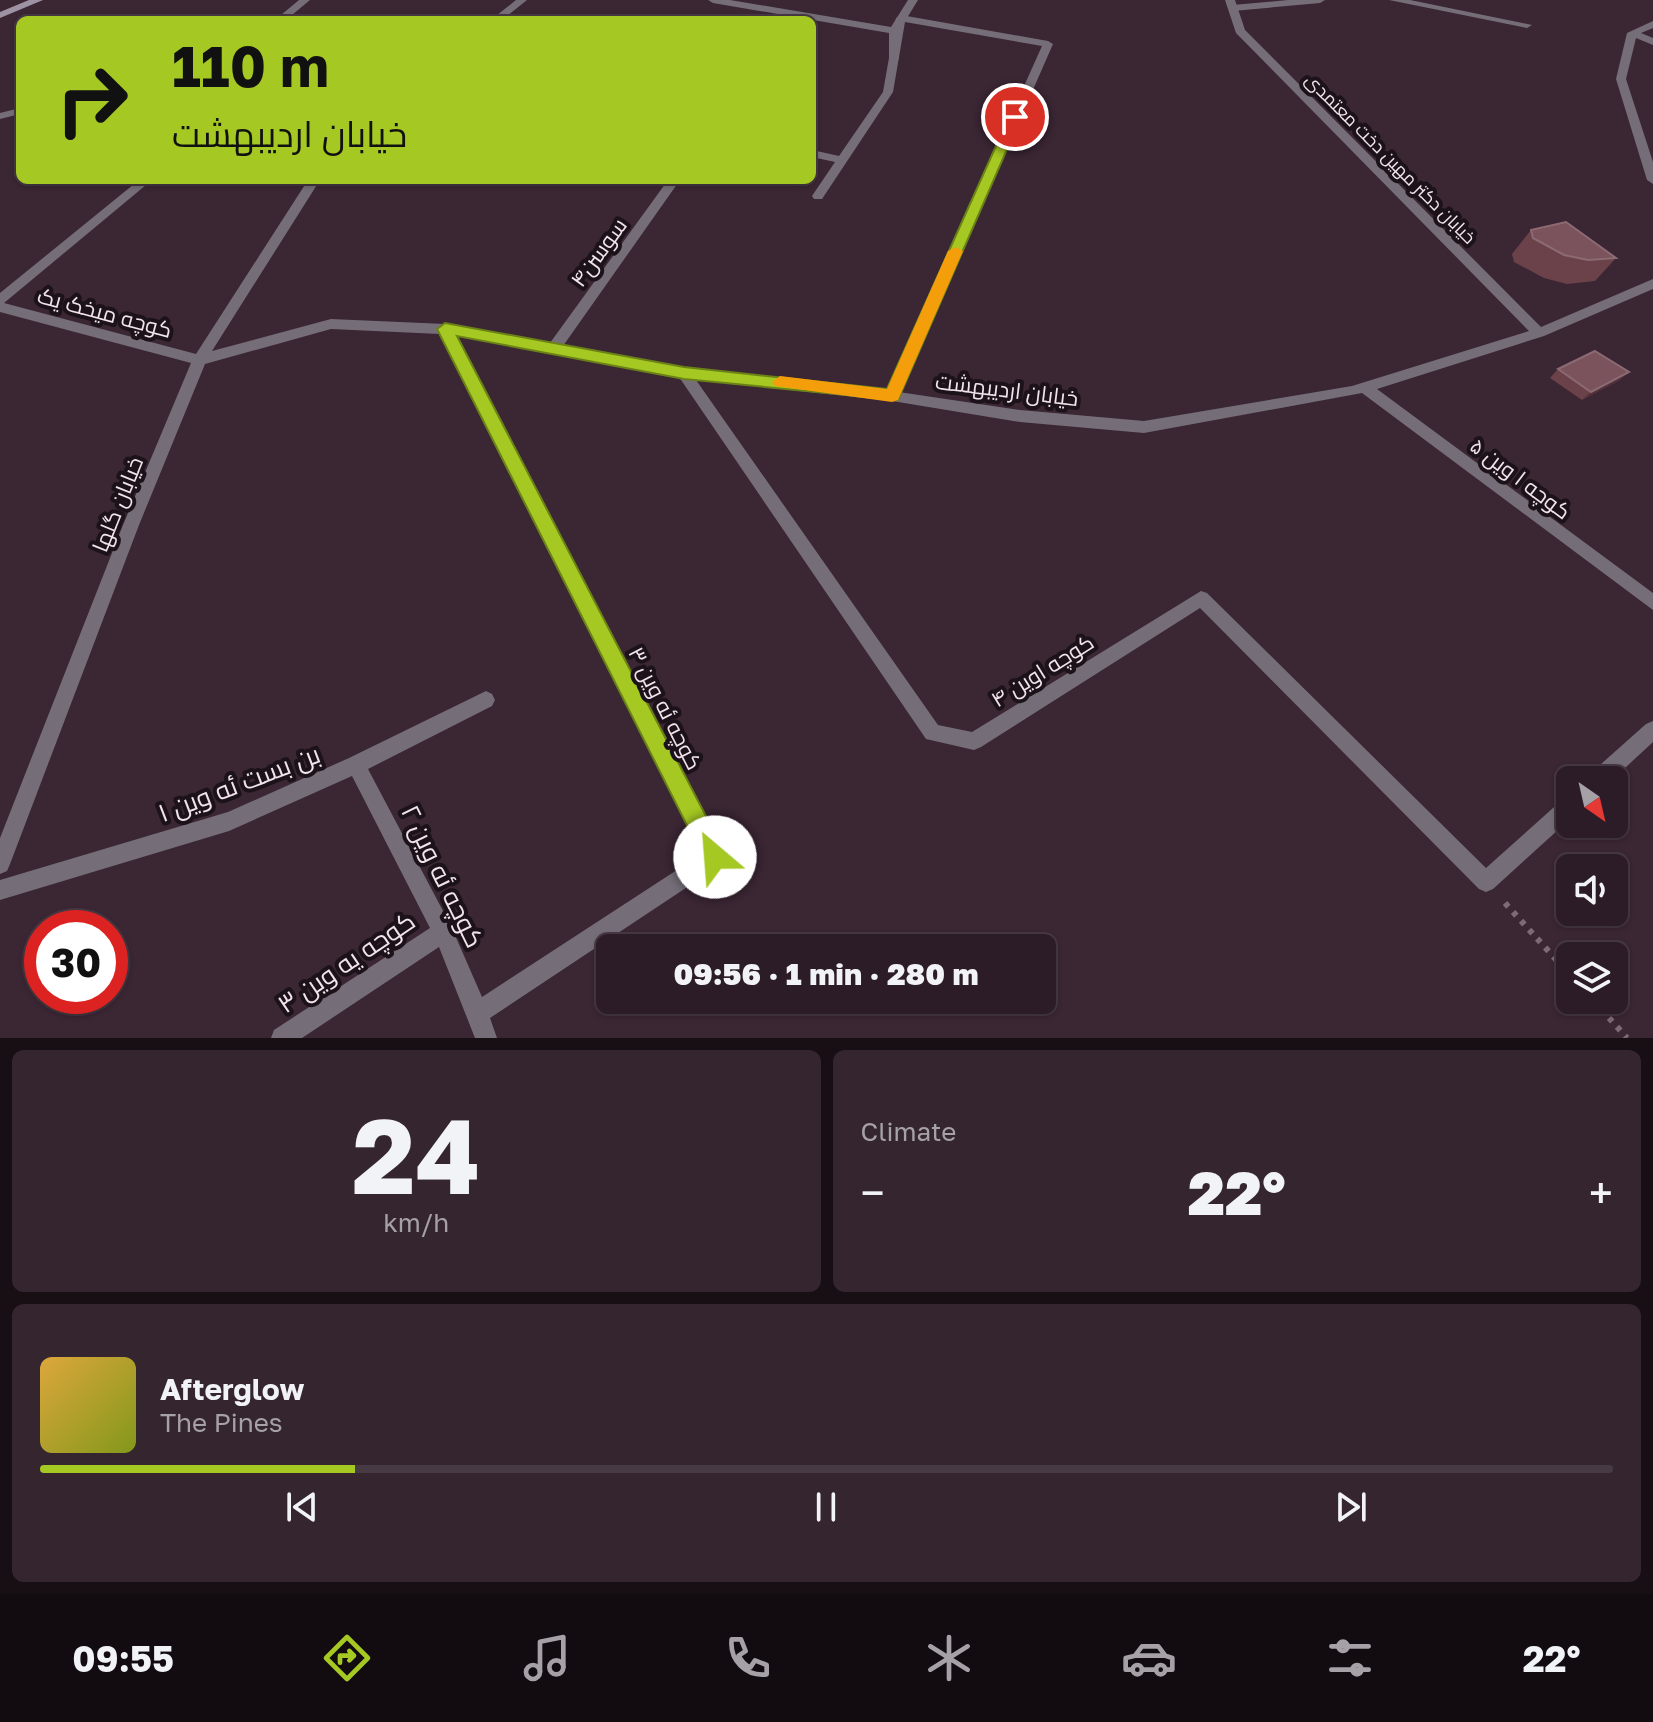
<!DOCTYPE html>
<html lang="en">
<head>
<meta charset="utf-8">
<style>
	body { margin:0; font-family:"Golos Text",Cairo,sans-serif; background:#34252f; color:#f1f3f6; height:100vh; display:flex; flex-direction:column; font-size:30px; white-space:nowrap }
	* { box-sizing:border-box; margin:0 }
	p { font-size:26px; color:#a6a1a7 }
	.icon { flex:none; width:44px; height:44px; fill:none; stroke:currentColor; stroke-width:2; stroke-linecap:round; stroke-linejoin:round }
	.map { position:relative; height:1038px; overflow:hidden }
	.sheet { display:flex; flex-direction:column; gap:12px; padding:12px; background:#180f15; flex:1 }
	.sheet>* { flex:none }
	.guide { position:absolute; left:16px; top:16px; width:800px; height:168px; border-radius:12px; box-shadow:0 2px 6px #0004,0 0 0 2px #483a44; background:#a5c822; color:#111; overflow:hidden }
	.needle { width:52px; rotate:146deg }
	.fabs { position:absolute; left:1556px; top:766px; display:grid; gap:16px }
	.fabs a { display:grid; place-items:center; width:72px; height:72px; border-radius:12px; background:#2c1c27; box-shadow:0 2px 6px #0004,0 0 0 2px #483a44; font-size:40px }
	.speed { position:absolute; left:24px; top:910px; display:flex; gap:16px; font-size:40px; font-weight:700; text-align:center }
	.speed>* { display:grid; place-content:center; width:104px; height:104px; border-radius:50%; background:#2c1c27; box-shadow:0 2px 6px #0004,0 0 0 2px #483a44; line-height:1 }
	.speed .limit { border:12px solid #d22; background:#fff; color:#111 }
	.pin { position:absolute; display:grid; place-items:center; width:68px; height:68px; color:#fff; margin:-34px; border:4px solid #fff; border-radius:50%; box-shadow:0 2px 8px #0007 }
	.me { position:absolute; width:88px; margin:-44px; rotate:333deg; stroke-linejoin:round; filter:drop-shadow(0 0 6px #0008) }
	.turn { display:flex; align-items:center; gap:28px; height:168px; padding:0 24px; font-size:36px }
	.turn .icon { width:104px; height:104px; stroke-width:2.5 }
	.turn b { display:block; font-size:56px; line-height:68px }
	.big { font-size:60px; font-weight:800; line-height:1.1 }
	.sheet .widget { flex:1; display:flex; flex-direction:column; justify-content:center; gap:12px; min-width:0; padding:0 28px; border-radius:12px; background:#34252f }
	.sheet .dial { align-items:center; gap:0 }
	.dial b { font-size:104px; line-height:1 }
	.song { display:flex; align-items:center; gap:24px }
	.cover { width:96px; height:96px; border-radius:12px; background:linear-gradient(135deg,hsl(40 70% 55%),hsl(70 70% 35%)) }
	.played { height:8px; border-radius:4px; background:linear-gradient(90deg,#a5c822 20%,#483a44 20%) }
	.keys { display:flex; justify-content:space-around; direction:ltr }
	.heat { display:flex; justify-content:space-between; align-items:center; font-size:44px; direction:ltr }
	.sheet .tiles { flex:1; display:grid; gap:12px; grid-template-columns:1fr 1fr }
	.widget:last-child { grid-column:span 2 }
	.trip { position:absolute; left:596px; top:934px; width:460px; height:80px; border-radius:12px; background:#2c1c27; box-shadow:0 2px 6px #0004,0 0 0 2px #483a44; font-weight:800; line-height:80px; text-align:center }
	.dock { display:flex; height:128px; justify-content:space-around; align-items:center; background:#120b10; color:#a6a1a7 }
	.dock .icon { width:56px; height:56px }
	.dock .active { color:#a5c822 }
	.dock b { font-size:36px; color:#f1f3f6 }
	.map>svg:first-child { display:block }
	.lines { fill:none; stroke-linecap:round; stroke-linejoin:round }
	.path { stroke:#7d6a77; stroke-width:6; stroke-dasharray:5 7; stroke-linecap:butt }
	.lane { fill:#756e79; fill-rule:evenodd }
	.street { fill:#756e79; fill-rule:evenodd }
	.secondary { fill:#9d93a4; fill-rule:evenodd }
	.wall { fill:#6b424a }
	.shaded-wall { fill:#52303a }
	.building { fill:#7a535c; stroke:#8c6a72; stroke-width:2 }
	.route { fill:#a5c822; stroke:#6b8216; stroke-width:2 }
	.slow { fill:#f59e0b }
	.labels { text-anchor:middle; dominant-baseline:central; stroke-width:8; stroke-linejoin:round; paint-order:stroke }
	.far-street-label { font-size:18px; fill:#f2e3ed; stroke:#1c1219 }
	.street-label { font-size:22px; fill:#f2e3ed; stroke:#1c1219 }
	.near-street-label { font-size:26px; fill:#f2e3ed; stroke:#1c1219 }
</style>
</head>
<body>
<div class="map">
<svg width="1653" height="1038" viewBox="0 0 1653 1038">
	<rect width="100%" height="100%" fill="#3b2634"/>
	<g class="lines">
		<path class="path" d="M1505,903L1570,975
			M1593,1000L1627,1038"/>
		<path class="lane" d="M299,0H310L286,20H275Z
			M1288,0H1325L1320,3L1233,11L1228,8L1233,5Z
			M1389,0H1410L1532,25L1527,28Z
			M901,15L1048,41L1053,44L899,396L892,401L885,396L1042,46L905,22L893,92L822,199H814L812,196L835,162L812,157V150L839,156L883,92L896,18Z
			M20,108V114L0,119V113Z"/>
		<path class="street" d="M516,0H527L502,20H491Z
			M708,0H730L891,27L908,0H918L899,31V59L894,62L889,59V33L713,3Z
			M1225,0H1235L1245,30L1541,327L1653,279V289L1544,336L1377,389L1653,593V610L1362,393L1144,433L1020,422L892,401L696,380L938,725L972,732L1201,591L1207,593L1486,868L1563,799L1570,796V819L1493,889L1486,892L1479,889L1200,608L981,747L974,750L926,739L679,377L455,336L722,850L725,857L722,864L490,1018L497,1038H475L439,947L302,1038H271L274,1030L430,928L352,776L229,831L0,900V880L228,812L349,758L486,691L492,694L495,700L492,706L368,769L451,926L482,997L703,853L440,334L331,329L205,364L139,525L10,864L7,871L0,874V838L123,525L191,363L0,312V293L139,180H152L4,303L196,354L308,180H320L212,351L331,319L445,324L550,343L668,180H680L563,346L684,368L892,391L1020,410L1144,421L1352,386L1529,331L1236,33Z
			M1653,21V28L1641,33L1653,38V45L1636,38L1626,79L1653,162V184L1647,180L1616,79L1627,33Z
			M1653,721V742L1612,780H1588L1591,773L1646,724Z"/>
		<path class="secondary" d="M29,0H43L0,18V12Z"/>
	</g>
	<path class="wall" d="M1531,230L1616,258L1595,281L1567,284L1544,278L1514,262L1512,254Z
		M1558,369L1620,380L1582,400L1550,378Z"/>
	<path class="shaded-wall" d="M1629,372L1620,380L1582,400L1591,392Z"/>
	<path class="building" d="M1566,222L1616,258L1588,260L1564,255L1533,238L1531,230Z
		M1595,351L1629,372L1591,392L1558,369Z"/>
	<path class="route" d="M1015,113L1021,117L898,400L684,379L457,336L723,849L727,857L723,865L715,869L707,865L437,329L445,323L684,367L887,389L1009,117Z"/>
	<path class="slow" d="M956,247L963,251L898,400L892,402L775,386L772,382L780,376L887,389L948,251Z"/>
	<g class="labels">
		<g class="far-street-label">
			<text transform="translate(1391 158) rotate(45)">خیابان دکتر مهین دخت معتمدی</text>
		</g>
		<g class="street-label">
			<text transform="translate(598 252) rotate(-54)">سوسن۴</text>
			<text transform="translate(105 312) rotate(15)">کوچه میخک یک</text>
			<text transform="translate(1007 389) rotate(7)">خیابان اردیبهشت</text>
			<text transform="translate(1521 478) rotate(37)">کوچه ا وین ۵</text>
			<text transform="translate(117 504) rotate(-68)">خیابان گلها</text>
			<text transform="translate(1042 670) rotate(-32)">کوچه اوین ۴</text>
			<text transform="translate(666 708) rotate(63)">کوچه ئه وین ۳</text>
		</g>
		<g class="near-street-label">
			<text transform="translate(239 783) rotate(-21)">بن بست ئه وین ۱</text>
			<text transform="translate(443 876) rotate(64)">کوچه ئه وین ۲</text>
			<text transform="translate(346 962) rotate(-34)">کوچه یه وین ۳</text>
		</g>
	</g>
</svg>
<div class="fabs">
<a><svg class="needle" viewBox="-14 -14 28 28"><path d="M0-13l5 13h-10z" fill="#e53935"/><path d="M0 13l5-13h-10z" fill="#a6a1a7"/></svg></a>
<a><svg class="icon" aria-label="sound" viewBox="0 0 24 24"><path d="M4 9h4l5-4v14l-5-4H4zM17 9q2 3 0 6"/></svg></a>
<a><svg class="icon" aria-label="layers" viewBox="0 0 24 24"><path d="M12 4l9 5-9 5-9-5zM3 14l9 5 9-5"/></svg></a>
</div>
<div class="speed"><div class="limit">30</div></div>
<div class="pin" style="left:1015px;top:117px;background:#d93025"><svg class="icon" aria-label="arrive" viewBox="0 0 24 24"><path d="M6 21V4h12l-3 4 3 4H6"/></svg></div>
<svg class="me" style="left:715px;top:857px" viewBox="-20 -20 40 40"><circle r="19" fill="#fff"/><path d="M0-13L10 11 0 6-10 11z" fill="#a5c822"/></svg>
<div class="trip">09:56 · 1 min · 280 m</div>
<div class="guide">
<div class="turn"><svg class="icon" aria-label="right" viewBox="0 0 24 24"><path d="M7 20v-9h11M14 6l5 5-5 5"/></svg><div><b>110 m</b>خیابان اردیبهشت</div></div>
</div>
</div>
<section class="sheet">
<div class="tiles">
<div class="widget dial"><b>24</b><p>km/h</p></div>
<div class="widget"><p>Climate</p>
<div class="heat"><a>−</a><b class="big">22°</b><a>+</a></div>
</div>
<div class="widget">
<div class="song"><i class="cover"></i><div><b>Afterglow</b><p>The Pines</p></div></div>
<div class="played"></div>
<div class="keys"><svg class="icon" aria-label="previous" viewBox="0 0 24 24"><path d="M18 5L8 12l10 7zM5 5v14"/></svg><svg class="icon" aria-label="pause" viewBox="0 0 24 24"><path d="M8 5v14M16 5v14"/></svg><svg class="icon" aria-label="next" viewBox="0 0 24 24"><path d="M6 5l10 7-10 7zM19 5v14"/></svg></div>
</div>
</div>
</section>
<nav class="dock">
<b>09:55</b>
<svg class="icon active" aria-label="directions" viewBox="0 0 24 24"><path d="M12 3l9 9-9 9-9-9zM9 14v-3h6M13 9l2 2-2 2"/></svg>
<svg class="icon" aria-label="music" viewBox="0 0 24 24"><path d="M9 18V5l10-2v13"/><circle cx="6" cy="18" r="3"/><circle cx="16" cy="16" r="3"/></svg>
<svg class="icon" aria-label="phone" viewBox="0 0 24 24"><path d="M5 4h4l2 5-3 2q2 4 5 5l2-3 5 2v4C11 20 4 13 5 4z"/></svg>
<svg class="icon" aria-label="climate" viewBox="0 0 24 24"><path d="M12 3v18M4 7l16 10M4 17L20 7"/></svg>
<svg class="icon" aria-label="car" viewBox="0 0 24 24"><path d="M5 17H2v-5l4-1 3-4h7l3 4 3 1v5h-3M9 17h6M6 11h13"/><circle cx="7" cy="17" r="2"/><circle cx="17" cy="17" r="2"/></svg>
<svg class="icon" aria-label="filters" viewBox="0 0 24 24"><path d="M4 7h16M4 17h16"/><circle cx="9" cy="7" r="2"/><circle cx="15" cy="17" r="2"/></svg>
<b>22°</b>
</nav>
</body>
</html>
